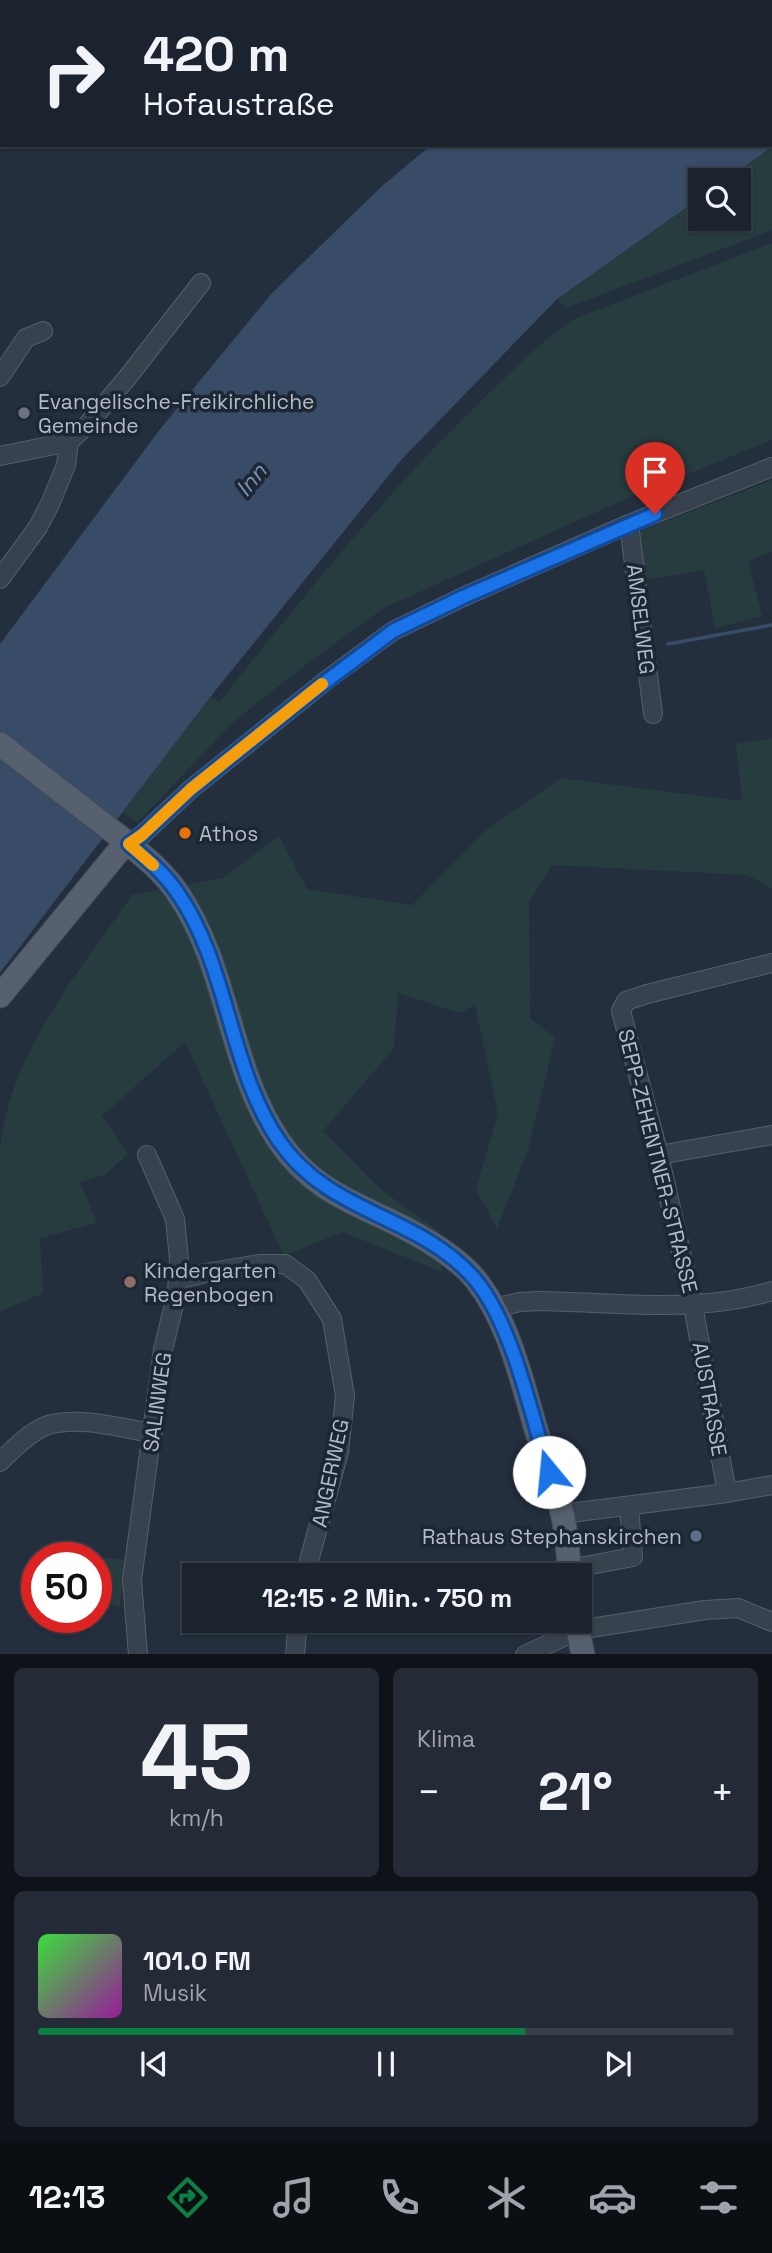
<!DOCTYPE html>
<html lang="de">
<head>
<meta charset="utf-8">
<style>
	body { margin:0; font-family:"Space Grotesk",sans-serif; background:#242b36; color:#f1f3f6; height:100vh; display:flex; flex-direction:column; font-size:26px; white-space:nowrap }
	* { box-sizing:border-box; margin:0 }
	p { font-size:23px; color:#a0a4aa }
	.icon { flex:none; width:38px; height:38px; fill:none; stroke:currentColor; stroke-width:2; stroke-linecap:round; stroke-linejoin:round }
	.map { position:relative; height:1654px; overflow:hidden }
	.sheet { display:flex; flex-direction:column; gap:14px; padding:14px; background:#0f1319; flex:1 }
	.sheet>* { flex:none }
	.hud { position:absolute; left:0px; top:0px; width:774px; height:147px; box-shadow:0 2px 5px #0004,0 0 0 2px #39404a; background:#1b232e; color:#f1f3f6; overflow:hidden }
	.controls { position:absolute; left:688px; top:168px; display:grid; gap:14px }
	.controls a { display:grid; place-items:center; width:63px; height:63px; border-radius:0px; background:#1b232e; box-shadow:0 2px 5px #0004,0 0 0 2px #39404a; font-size:35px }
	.speed { position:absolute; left:21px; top:1542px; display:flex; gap:14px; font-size:35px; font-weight:700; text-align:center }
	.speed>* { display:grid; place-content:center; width:91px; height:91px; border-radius:50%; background:#1b232e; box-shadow:0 2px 5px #0004,0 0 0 2px #39404a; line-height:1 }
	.speed .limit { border:10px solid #d22; background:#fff; color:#111 }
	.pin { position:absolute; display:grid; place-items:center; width:60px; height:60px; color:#fff; margin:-72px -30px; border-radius:50% 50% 50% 0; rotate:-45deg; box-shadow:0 0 7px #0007 }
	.pin .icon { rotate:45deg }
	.me { position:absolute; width:77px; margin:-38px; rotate:343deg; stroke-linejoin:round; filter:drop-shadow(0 0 5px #0008) }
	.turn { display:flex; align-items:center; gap:24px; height:147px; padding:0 28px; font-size:32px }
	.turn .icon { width:91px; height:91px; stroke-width:2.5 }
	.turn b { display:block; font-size:49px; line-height:60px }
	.big { font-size:52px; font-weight:700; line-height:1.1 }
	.sheet .widget { flex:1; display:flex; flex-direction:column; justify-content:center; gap:10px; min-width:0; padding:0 24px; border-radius:10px; background:#242b36 }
	.sheet .dial { align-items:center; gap:0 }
	.dial b { font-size:91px; line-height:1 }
	.song { display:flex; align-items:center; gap:21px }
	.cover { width:84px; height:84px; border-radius:10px; background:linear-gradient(135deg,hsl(120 70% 55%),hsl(300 70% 35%)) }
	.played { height:7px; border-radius:4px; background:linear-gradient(90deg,#0b8043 70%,#39404a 70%) }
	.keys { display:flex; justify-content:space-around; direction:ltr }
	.heat { display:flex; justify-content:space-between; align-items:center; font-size:38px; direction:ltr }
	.sheet .tiles { flex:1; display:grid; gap:14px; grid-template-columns:1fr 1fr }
	.widget:last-child { grid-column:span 2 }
	.trip { position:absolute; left:182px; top:1563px; width:410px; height:70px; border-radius:0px; background:#1b232e; box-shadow:0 2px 5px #0004,0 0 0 2px #39404a; font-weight:700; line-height:70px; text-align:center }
	.menu { display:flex; height:112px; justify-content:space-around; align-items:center; background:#0b0e12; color:#a0a4aa }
	.menu .icon { width:49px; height:49px }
	.menu .active { color:#0b8043 }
	.menu b { font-size:32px; color:#f1f3f6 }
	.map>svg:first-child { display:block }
	.green { fill:#263c3f }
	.water { fill:#394c67 }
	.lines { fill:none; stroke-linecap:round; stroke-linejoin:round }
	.stream { stroke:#394c67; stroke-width:3.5 }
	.minor-casing { stroke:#565f6c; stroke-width:20 }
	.major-casing { stroke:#414a57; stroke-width:25 }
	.minor { stroke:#38414e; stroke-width:18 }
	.major { stroke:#56606e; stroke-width:23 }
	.route-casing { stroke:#114b97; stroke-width:18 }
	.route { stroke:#1a73e8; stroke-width:12 }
	.slow { stroke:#f59e0b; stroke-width:12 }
	.worship-dot { fill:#6b7280; stroke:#1d2633; stroke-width:2.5 }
	.food-dot { fill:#e8710a; stroke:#1d2633; stroke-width:2.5 }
	.education-dot { fill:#8d6e63; stroke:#1d2633; stroke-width:2.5 }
	.service-dot { fill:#5c6f8a; stroke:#1d2633; stroke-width:2.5 }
	.labels { text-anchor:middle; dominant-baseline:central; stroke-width:7; stroke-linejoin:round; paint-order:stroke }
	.poi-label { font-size:21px; fill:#b4bcc9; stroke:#1d2633; text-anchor:start }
	.street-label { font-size:21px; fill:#b4bcc9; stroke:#1d2633 }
	.water-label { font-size:23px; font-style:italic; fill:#7c92b1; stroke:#1d2633 }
</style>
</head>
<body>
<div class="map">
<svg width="772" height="1655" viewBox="0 0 772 1655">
	<rect width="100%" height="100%" fill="#242f3e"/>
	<path class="green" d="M0,0H598L2,2V130Z
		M772,147V230L566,308L557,299L700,198V219H738V180H725Z
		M772,243V440L623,500L384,608L316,657L233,722L137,823L123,812L211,696L219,702C303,598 385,493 482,400C511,372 540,342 574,319Z
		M772,480V552L748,561L762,616L715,628L704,570L641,581L633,534Z
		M772,738V889L748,875L552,865L529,902L530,1018L555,1038L528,1150L497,1229L476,1189L498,1114L475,1005L459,1013L398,993L394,1048L323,1131L380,1189L439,1231L442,1272L343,1232L284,1256L185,1042L102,1116L128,1154L105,1175L80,1182L97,1223L40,1238L43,1293L0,1312C0,1260 0,1204 0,1152C7,1056 79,972 132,895L223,878L279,836L307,889L412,905L485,831L561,778L742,801L736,744Z
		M42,1551L125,1560L120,1606L96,1604V1558L42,1557Z"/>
	<path class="water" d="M126,0H398L120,2Z
		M611,0H772V147L725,180H700V198L557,299L402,459L211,696L0,973V644L161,428L272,293L380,188L431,145H772V2H609Z"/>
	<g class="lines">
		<path class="stream" d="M668,644L772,625"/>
		<g class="minor-casing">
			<path id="minor" d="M0,377L26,338L43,331
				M0,456L69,442
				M629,524L653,714
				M0,579L38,527L50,504L66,465L69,442L88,424L127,378L201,283
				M129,844L142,835L191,789L328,679L393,631L463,597L629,524L772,467
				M659,1155L772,1135
				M178,1280L205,1273L260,1264H285L307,1280L332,1319L345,1396L339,1452L305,1575
				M493,1308L520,1302L538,1301C616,1302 697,1314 772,1291
				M0,1462C13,1449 31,1431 48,1425C81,1416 120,1428 153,1433
				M727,1493L693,1305L659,1155L621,1011L626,1001L647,994L772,963
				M562,1514L727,1493L772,1485
				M569,1569L633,1557L629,1506
				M138,1655L132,1580L163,1350L177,1292L179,1259L175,1219L147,1155
				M295,1655L298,1620
				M525,1655L578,1630L705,1610L738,1608L772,1622"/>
		</g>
		<g class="major-casing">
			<path id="major" d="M0,744L129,844C146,858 164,873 177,892C229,967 228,1066 279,1141C319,1201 375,1207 431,1243C447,1253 464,1265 476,1280C508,1321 521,1377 535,1426C544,1456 556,1486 563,1517C567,1536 568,1556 570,1575
				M0,996L118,852L129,844
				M576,1620L583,1655"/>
		</g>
		<use href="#minor" class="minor"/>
		<use href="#major" class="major"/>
	</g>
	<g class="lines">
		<g class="route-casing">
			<path id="route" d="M549,1472C531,1415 512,1320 472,1276C415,1214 329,1214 279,1141C228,1066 229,966 177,892C164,873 146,858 129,844L142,835L191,789L308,695L393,631L463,597L655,514"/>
		</g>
		<use href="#route" class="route"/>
		<path class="slow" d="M153,865L129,844L142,835L191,789L322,684"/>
	</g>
	<circle class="worship-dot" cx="24" cy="413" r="7"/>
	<circle class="food-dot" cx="185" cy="833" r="7"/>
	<circle class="education-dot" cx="130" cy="1282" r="7"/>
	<circle class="service-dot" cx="696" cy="1536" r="7"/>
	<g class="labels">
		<g class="poi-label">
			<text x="38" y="401">Evangelische-Freikirchliche<tspan x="38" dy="24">Gemeinde</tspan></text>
			<text x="199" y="833">Athos</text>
			<text x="144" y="1270">Kindergarten<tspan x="144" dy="24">Regenbogen</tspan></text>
			<text x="682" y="1536" text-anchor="end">Rathaus Stephanskirchen</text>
		</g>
		<g class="street-label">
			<text transform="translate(641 619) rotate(83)">AMSELWEG</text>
			<text transform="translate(658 1161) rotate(76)">SEPP-ZEHENTNER-STRASSE</text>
			<text transform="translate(710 1399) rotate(80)">AUSTRASSE</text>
			<text transform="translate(157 1402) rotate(-82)">SALINWEG</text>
			<text transform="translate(330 1473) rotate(-78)">ANGERWEG</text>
		</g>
		<g class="water-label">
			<text transform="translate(251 480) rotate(-51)">Inn</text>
		</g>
	</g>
</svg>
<div class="controls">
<a><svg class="icon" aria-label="search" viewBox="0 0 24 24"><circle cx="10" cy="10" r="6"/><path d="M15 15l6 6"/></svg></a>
</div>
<div class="speed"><div class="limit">50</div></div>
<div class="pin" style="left:655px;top:514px;background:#d93025"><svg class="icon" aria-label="arrive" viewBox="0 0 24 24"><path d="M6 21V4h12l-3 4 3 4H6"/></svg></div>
<svg class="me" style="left:549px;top:1472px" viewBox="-20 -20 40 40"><circle r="19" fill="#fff"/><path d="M0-13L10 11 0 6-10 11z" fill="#1a73e8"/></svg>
<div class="trip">12:15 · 2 Min. · 750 m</div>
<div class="hud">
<div class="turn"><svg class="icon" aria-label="right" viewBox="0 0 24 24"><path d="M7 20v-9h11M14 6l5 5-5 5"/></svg><div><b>420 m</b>Hofaustraße</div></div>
</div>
</div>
<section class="sheet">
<div class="tiles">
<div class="widget dial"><b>45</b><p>km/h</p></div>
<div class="widget"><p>Klima</p>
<div class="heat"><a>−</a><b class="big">21°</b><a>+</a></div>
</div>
<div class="widget">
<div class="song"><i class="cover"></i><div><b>101.0 FM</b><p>Musik</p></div></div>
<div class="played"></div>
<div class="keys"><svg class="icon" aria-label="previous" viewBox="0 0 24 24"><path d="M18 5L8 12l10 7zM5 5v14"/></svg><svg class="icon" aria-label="pause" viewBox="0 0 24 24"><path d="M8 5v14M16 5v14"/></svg><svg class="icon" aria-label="next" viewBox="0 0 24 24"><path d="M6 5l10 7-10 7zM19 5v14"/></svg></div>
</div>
</div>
</section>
<nav class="menu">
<b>12:13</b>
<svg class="icon active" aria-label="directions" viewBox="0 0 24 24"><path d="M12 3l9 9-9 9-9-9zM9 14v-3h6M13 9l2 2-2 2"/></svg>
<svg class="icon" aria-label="music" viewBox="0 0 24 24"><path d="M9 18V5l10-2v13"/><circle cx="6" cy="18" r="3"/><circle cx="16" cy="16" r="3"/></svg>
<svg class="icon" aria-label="phone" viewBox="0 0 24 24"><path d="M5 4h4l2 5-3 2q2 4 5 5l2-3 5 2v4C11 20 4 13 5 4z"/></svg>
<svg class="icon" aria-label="climate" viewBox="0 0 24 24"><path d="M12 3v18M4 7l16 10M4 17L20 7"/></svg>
<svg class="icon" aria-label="car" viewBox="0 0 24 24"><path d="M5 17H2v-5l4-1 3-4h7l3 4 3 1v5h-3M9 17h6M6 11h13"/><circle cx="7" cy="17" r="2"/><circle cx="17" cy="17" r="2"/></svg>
<svg class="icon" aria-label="filters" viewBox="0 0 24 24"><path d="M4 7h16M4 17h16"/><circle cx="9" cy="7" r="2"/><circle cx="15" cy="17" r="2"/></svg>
</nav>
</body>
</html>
